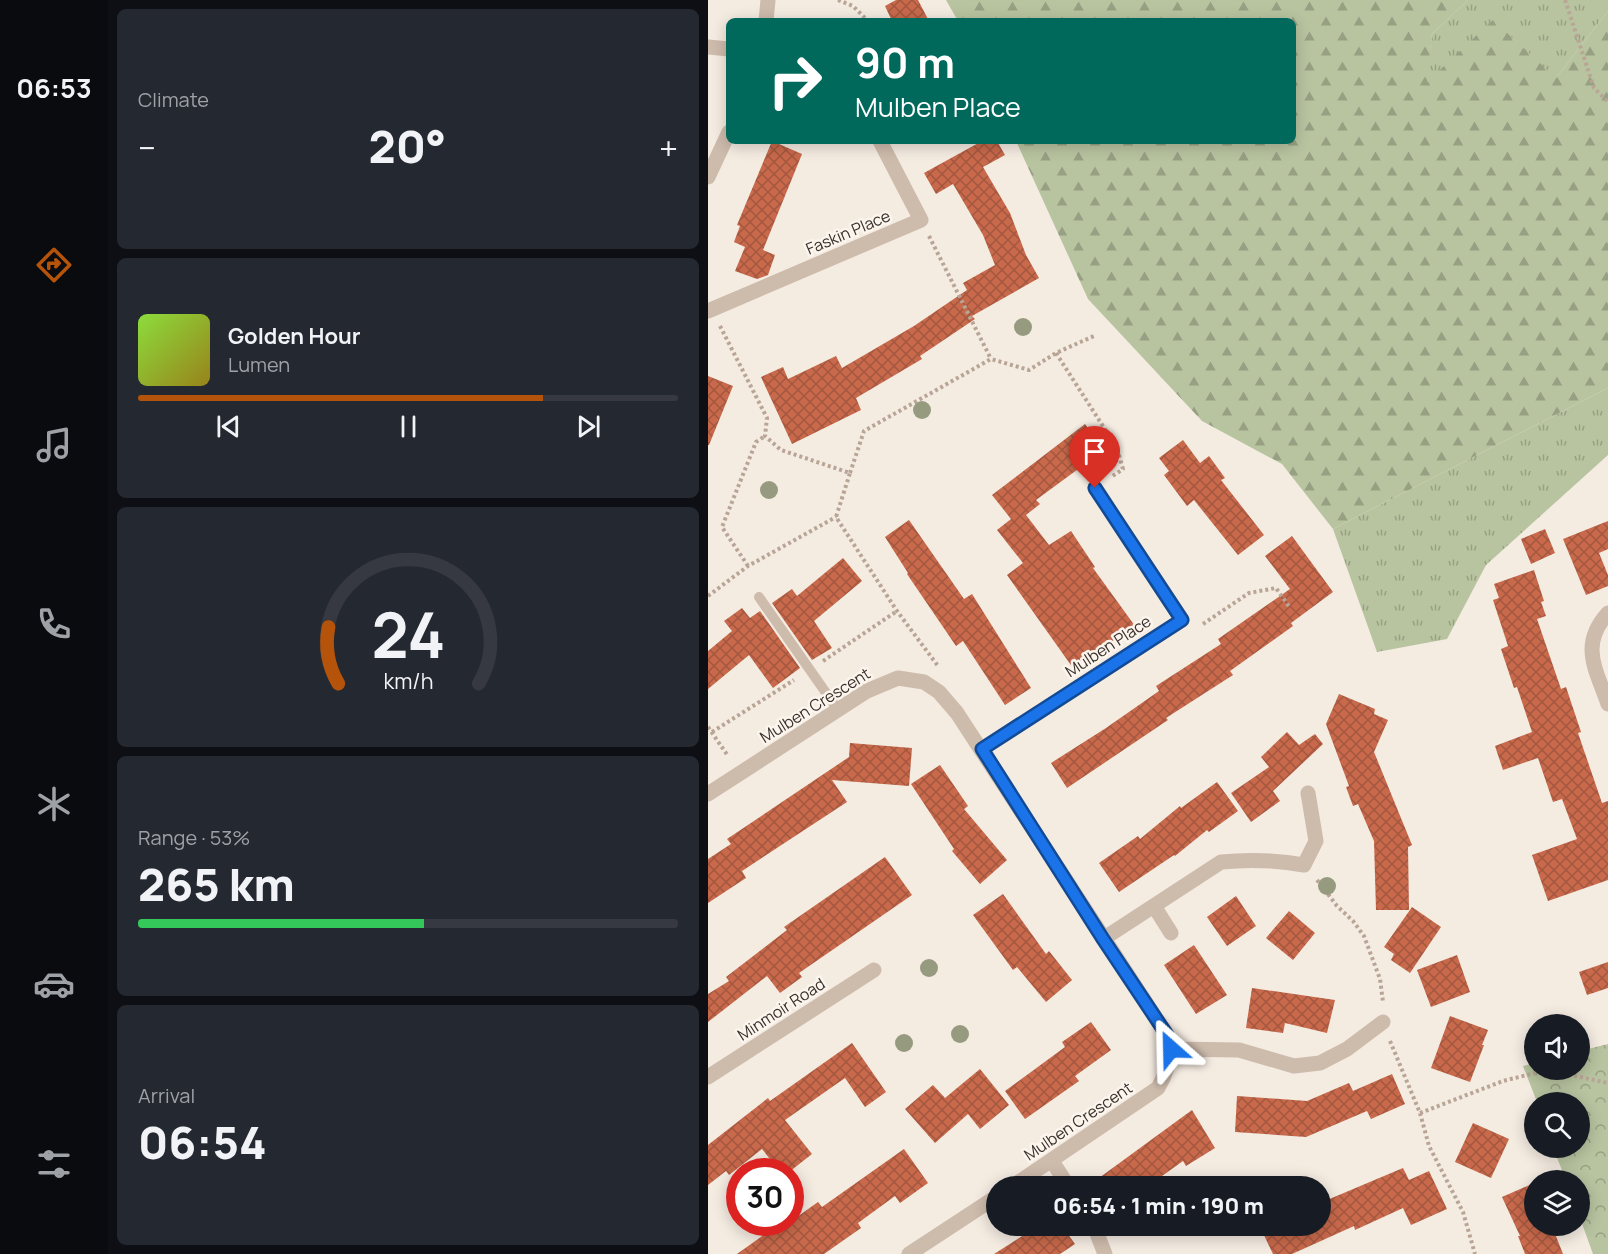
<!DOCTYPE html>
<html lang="en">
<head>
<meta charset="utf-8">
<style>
	body { margin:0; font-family:Manrope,sans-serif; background:#242831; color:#f1f3f6; height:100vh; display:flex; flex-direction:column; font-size:22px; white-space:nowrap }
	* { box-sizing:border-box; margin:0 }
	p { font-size:20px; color:#9ea1a6 }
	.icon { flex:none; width:33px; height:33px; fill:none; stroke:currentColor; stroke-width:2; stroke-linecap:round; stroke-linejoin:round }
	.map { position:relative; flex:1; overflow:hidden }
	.side { display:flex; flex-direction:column; gap:9px; padding:9px; background:#0d0f14; width:600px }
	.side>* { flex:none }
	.top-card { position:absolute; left:18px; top:18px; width:570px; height:126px; border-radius:9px; box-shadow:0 3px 15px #0003; background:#00695c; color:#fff; overflow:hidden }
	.tools { position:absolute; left:816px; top:1014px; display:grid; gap:12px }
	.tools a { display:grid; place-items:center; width:66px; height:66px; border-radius:50%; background:#171b24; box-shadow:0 3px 15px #0003; font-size:30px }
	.speed { position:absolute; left:18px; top:1158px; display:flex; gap:12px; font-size:30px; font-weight:700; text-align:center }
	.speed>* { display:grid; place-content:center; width:78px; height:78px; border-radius:50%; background:#171b24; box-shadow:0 3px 15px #0003; line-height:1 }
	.speed .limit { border:9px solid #d22; background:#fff; color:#111 }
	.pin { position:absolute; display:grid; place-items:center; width:51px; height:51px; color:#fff; margin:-62px -26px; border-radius:50% 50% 50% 0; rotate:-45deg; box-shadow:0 0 6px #0007 }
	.pin .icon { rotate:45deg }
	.me { position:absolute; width:66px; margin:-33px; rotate:335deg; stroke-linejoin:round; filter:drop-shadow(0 0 4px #0008) }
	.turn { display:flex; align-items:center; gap:21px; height:126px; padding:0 30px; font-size:27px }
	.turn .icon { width:78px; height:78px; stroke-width:2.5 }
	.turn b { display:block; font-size:42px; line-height:51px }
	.big { font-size:45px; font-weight:800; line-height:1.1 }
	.side .tile { flex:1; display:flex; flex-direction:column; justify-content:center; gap:9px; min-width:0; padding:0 21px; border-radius:9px; background:#242831 }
	.side .dial { align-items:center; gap:0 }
	.dial svg { height:156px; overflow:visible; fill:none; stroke:#363941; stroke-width:7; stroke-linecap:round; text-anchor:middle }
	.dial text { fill:#f1f3f6; stroke:none }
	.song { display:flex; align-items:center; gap:18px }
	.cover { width:72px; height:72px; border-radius:9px; background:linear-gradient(135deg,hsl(90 70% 55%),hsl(50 70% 35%)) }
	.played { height:6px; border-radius:3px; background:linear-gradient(90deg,#b45309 75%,#363941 75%) }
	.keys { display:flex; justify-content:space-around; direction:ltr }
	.heat { display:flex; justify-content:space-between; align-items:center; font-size:33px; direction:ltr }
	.charge { height:9px; border-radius:4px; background:linear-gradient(90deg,#34c759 53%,#363941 0) }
	.trip { position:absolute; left:278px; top:1176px; width:345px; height:60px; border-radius:30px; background:#171b24; box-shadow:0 3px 15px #0003; font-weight:800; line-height:60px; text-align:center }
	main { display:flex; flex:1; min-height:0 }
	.tabs { display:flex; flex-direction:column; width:108px; justify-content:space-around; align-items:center; background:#090b0e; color:#9ea1a6 }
	.tabs .icon { width:42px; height:42px }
	.tabs .current { color:#b45309 }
	.tabs b { font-size:27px; color:#f1f3f6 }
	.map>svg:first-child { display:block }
	.grass { fill:url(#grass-tufts) }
	.forest { fill:url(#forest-firs) }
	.park { fill:url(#park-crowns) }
	.building { fill:url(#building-cross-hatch) }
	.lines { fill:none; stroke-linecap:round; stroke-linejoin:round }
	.path { stroke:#b9a596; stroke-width:4; stroke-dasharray:3 3; stroke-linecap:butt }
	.service { stroke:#cdbbac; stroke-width:10 }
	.minor { stroke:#cdbbac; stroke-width:15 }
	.tree { fill:#969b7f }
	.route-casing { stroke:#114b97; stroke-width:15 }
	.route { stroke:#1a73e8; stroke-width:10 }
	.labels { text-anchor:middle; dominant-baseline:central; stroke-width:5; stroke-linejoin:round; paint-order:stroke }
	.street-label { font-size:16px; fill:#3b302b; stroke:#fbf5ee }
</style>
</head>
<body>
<main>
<nav class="tabs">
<b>06:53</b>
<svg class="icon current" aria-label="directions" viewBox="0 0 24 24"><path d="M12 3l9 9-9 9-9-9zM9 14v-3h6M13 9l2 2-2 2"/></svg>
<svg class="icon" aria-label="music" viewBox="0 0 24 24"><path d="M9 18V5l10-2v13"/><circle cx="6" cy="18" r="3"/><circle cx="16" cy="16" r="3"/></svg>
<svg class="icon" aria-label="phone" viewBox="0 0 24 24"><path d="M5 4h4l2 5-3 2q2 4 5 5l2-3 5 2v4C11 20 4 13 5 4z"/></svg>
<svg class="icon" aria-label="climate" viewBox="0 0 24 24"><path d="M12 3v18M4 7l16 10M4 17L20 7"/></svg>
<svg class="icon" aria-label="car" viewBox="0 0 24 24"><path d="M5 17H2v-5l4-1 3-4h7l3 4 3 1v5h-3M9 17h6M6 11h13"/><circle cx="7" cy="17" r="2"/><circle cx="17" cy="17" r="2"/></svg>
<svg class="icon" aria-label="filters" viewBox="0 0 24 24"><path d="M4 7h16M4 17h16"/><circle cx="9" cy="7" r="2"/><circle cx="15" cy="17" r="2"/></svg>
</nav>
<section class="side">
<div class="tile"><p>Climate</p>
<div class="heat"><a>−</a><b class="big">20°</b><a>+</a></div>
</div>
<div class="tile">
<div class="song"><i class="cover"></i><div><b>Golden Hour</b><p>Lumen</p></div></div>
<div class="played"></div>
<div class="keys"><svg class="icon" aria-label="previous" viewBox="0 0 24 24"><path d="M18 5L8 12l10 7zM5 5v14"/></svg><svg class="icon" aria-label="pause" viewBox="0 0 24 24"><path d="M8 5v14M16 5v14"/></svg><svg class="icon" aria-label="next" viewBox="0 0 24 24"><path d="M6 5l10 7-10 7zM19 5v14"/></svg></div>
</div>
<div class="tile dial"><svg viewBox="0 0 100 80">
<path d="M14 69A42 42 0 1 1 86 69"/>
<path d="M14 69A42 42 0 0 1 9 40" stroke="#b45309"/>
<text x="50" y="56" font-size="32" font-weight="700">24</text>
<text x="50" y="72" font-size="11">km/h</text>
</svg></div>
<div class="tile"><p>Range · 53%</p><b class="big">265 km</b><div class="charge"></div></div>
<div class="tile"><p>Arrival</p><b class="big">06:54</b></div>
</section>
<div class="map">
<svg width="900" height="1254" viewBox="0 0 900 1254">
	<defs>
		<pattern id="grass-tufts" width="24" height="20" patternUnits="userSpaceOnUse" patternTransform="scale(1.5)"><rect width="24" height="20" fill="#b8c4a0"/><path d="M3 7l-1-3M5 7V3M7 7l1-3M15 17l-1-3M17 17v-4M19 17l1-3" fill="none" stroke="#97a083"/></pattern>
		<pattern id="forest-firs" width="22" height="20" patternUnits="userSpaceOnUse" patternTransform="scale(1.5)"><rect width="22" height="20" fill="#b8c4a0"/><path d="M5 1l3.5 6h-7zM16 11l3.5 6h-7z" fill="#97a083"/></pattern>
		<pattern id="park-crowns" width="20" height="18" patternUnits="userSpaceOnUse" patternTransform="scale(1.5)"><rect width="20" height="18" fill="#b8c4a0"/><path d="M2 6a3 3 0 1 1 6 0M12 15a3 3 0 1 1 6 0" fill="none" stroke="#97a083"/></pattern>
		<pattern id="building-cross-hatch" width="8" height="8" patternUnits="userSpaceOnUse" patternTransform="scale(1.5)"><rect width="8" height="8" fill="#c8694b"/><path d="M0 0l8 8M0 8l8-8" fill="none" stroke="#a4573f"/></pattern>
	</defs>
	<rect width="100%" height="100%" fill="#f4ebe1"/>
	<path class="grass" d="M760,0H900V11L848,78L718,82L724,34Z
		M900,388V455L778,565L739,639L669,652L625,529Z"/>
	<path class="forest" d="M238,0H760L724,34L719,82L785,20L848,78L900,11V388L625,529L574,464L494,421L380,299L308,141H585V21H250Z"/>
	<path class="park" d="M900,1044V1254H885L872,1218V1180H858L845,1148H872V1102H829L815,1066L826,1063V1070H872V1051Z"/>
	<path class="building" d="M188,0H210L221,21H184L177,6Z
		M64,141L94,154L55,250L67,255L60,275L49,279L27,271L37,247L26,242L32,226L29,225Z
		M274,141H289L297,155L275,167L302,213L318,255L331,278L264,316L267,319L212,356L214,359L148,398L153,410L84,444L53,377L75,367L80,379L128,356L134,368L206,326L259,290L255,283L287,265L275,235L245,184L228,194L216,173Z
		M0,376L25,386L1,445H0Z
		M377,424L396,450L328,500L332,504L318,515L341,545L363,531L387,567L385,568L427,626L365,668L299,575L315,563L289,530L303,519L284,495Z
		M475,440L492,463L501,456L517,478L513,480L556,535L530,555L486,500L479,506L456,475L461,471L451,458Z
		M201,520L256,599L264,594L323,688L297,705L255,641L248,646L199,574L200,573L177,537Z
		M900,521V549L891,553L900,575V586L878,595L855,539Z
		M837,529L847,553L823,564L813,539Z
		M584,536L625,592L583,623L585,626L522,671L525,675L458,718L460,720L359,788L343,763L398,728L451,691L448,686L513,644L510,639L582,589L557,556Z
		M135,558L154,581L106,621L124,648L104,660L64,603L84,589L89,596Z
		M826,570L836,601L833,602L838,616L829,619L853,689L858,687L873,732L870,733L894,803L900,801V880L840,901L824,855L869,839L854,799L845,802L830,758L795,770L787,746L824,732L809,687L806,688L793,649L800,646L785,600L791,598L786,584Z
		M34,608L42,618L52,611L92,668L65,688L41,655L0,689V651L24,631L16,621Z
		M631,694L667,709L666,714L680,720L666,752L704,845L700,847L701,910H668L666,841L650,804L645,806L638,787L641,786L618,724Z
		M579,732L591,745L607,734L615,744L565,791L572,801L543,822L523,793L561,767L553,757Z
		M142,743L204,748L201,786L124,780L139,802L34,871L38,878L0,903V859L23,844L19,839L141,757Z
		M232,765L260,806L256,809L299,860L272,884L244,851L246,849L203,784Z
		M509,782L530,811L501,832L499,830L467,856L466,855L411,892L391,863L430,836L432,839L472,806L473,808Z
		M177,857L204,895L91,973L94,977L72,993L59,976L0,1022V994L21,981L18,977L79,930L76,927Z
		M295,894L338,954L341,951L364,980L338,1002L309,967L305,970L265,915Z
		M528,896L548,926L519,946L499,917Z
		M704,907L733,927L702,973L683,960L686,954L676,947Z
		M581,911L607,933L585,960L558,938Z
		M486,945L519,995L488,1014L456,965Z
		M749,955L762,992L723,1007L709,970Z
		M900,962V988L879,995L871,972Z
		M544,988L627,1000L619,1033L577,1023L575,1033L538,1028Z
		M742,1016L780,1030L774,1045H776L762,1082L723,1068Z
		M383,1022L403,1050L367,1076L371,1081L317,1119L297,1091L357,1047L354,1042Z
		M144,1043L178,1092L157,1107L137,1078L77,1120L104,1154L81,1172H72L54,1149L21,1175L18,1171L0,1185V1145L60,1098L62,1101Z
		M272,1069L301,1105L272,1129L260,1114L227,1143L197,1109L225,1085L237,1098Z
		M684,1074L697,1104L663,1119L659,1111L598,1137L527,1132L529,1096L599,1101L641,1083L645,1091Z
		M484,1110L507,1148L478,1166L475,1161L440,1186H380Z
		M765,1123L801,1139L783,1178L747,1162Z
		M196,1149L220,1183L192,1203L187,1196L150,1223L153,1228L116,1254H29L74,1222H82L110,1202L114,1207Z
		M695,1168L701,1180L721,1171L739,1209L703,1225L695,1208L647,1230L646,1226L584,1254H565L554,1231L566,1226H612V1203Z
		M826,1183V1226H844L855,1254H817L810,1236H812L794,1197Z
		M330,1226H354L367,1244L352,1254H286Z"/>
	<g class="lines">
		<path class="path" d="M130,0L145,6L160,21
			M857,0L886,88L900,102
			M221,236L283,359
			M12,326L59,418L57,436L73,450L142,473L128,517L189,611L230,666
			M348,353L409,448L415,469L403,477
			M142,473L156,431L283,359L321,370L348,353L386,336
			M40,566L14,527L48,442L57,436
			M0,596L40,566L128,517
			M495,624L541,593L568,588L582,608
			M115,661L189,611
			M0,727L20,756
			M4,732L86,680
			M609,880L629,906L645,921L656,936L672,979L675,1002
			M682,1041L712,1113L721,1146L755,1212L767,1254
			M712,1113L795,1081L839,1070L900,1083"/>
		<path class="service" d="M51,597L130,710"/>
		<path class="minor" d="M58,21L60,0
			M0,47L21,49
			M0,177L21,132
			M0,311L213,220L172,141
			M900,613C871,645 888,669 900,704
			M274,749L474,620L387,488
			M0,794L159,691L190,678L216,682L231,692L249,713L459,1035C465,1054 460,1071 450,1088L305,1186
			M446,906L463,933
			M395,939L513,862C542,859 568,860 596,865L608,841L600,793
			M463,1049L531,1050L586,1066L612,1063L639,1049L675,1022
			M0,1077L166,970
			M344,1161L360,1186
			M386,1226L397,1254
			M201,1254L288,1197"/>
	</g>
	<g class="tree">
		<circle cx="315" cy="327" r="9"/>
		<circle cx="214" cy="410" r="9"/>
		<circle cx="61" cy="490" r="9"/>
		<circle cx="619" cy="886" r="9"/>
		<circle cx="221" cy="968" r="9"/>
		<circle cx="252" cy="1034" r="9"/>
		<circle cx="196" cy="1043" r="9"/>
	</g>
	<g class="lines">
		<g class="route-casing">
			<path id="route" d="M387,488L474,620L274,749L395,939L459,1035L463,1049"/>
		</g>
		<use href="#route" class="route"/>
	</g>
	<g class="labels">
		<g class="street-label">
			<text transform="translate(140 232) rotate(-23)">Faskin Place</text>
			<text transform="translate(400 646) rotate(-33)">Mulben Place</text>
			<text transform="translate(107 705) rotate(-32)">Mulben Crescent</text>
			<text transform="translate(73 1009) rotate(-33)">Minmoir Road</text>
			<text transform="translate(370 1121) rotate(-34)">Mulben Crescent</text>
		</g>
	</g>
</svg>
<div class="tools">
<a><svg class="icon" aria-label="sound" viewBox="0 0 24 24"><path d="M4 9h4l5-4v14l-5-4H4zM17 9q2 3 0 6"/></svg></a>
<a><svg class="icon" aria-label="search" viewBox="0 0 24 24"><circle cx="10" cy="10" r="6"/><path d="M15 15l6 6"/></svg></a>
<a><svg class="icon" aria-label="layers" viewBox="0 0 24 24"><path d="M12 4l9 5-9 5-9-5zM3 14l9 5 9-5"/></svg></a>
</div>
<div class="speed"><div class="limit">30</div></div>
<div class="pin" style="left:387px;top:488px;background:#d93025"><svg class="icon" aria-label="arrive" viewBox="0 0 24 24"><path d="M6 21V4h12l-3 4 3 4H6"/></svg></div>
<svg class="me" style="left:463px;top:1049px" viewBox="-20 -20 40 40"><path d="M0-17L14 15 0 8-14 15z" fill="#1a73e8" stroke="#fff" stroke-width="4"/></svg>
<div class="trip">06:54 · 1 min · 190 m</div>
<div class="top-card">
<div class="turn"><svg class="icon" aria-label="right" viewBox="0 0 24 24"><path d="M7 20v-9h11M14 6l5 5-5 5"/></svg><div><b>90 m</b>Mulben Place</div></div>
</div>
</div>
</main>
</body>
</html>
